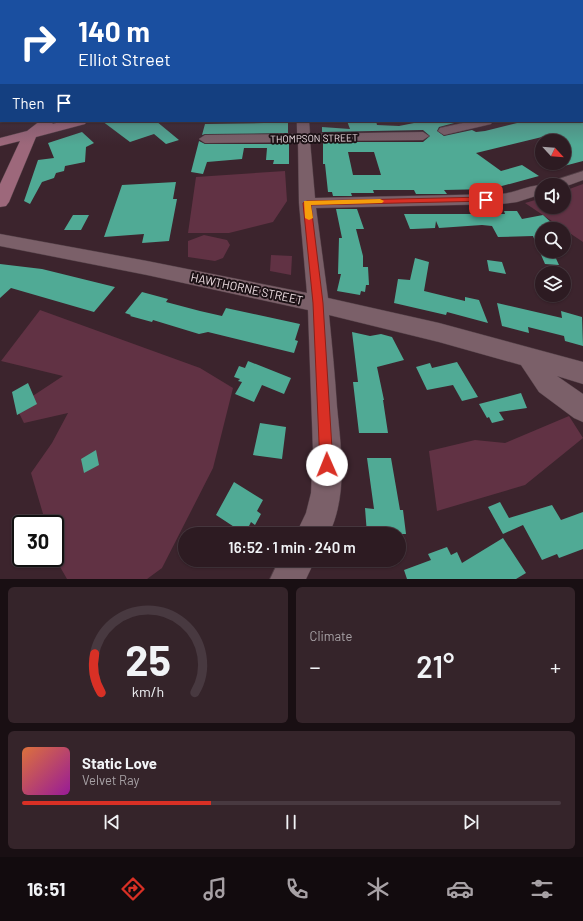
<!DOCTYPE html>
<html lang="en">
<head>
<meta charset="utf-8">
<style>
	body { margin:0; font-family:Barlow,sans-serif; background:#35242a; color:#f1f3f6; height:100vh; display:flex; flex-direction:column; font-size:15px; white-space:nowrap }
	* { box-sizing:border-box; margin:0 }
	p { font-size:13px; color:#a7a1a5 }
	.icon { flex:none; width:22px; height:22px; fill:none; stroke:currentColor; stroke-width:2; stroke-linecap:round; stroke-linejoin:round }
	.map { position:relative; height:579px; overflow:hidden }
	.panel { display:flex; flex-direction:column; gap:8px; padding:8px; background:#190f13; flex:1 }
	.panel>* { flex:none }
	.guide { position:absolute; left:0px; top:0px; width:583px; height:122px; box-shadow:0 1px 3px #0004,0 0 0 1px #483940; background:#1a4fa0; color:#fff; overflow:hidden }
	.needle { width:26px; rotate:116deg }
	.controls { position:absolute; left:535px; top:134px; display:grid; gap:8px }
	.controls a { display:grid; place-items:center; width:36px; height:36px; border-radius:50%; background:#2d1b22; box-shadow:0 1px 3px #0004,0 0 0 1px #483940; font-size:20px }
	.speed { position:absolute; left:12px; top:515px; display:flex; gap:8px; font-size:20px; font-weight:700; text-align:center }
	.speed>* { display:grid; place-content:center; width:52px; height:52px; border-radius:50%; background:#2d1b22; box-shadow:0 1px 3px #0004,0 0 0 1px #483940; line-height:1 }
	.speed .limit { border:2px solid #111; border-radius:6px; background:#fff; color:#111 }
	.pin { position:absolute; display:grid; place-items:center; width:34px; height:34px; color:#fff; margin:-17px; border-radius:8px; box-shadow:0 2px 6px #0006 }
	.me { position:absolute; width:44px; margin:-22px; rotate:359deg; stroke-linejoin:round; filter:drop-shadow(0 0 3px #0008) }
	.turn { display:flex; align-items:center; gap:14px; height:84px; padding:0 12px; font-size:18px }
	.turn .icon { width:52px; height:52px; stroke-width:2.5 }
	.turn b { display:block; font-size:28px; line-height:34px }
	.then { display:flex; align-items:center; height:38px; padding:0 12px; background:#0003; gap:8px; font-size:15px }
	.big { font-size:30px; font-weight:600; line-height:1.1 }
	.panel .widget { flex:1; display:flex; flex-direction:column; justify-content:center; gap:6px; min-width:0; padding:0 14px; border-radius:6px; background:#35242a }
	.panel .dial { align-items:center; gap:0 }
	.dial svg { height:104px; overflow:visible; fill:none; stroke:#483940; stroke-width:7; stroke-linecap:round; text-anchor:middle }
	.dial text { fill:#f1f3f6; stroke:none }
	.song { display:flex; align-items:center; gap:12px }
	.cover { width:48px; height:48px; border-radius:6px; background:linear-gradient(135deg,hsl(20 70% 55%),hsl(300 70% 35%)) }
	.played { height:4px; border-radius:2px; background:linear-gradient(90deg,#d93025 35%,#483940 35%) }
	.keys { display:flex; justify-content:space-around; direction:ltr }
	.heat { display:flex; justify-content:space-between; align-items:center; font-size:22px; direction:ltr }
	.panel .tiles { flex:1; display:grid; gap:8px; grid-template-columns:1fr 1fr }
	.widget:last-child { grid-column:span 2 }
	.trip { position:absolute; left:178px; top:527px; width:228px; height:40px; border-radius:20px; background:#2d1b22; box-shadow:0 1px 3px #0004,0 0 0 1px #483940; font-weight:600; line-height:40px; text-align:center }
	.menu { display:flex; height:64px; justify-content:space-around; align-items:center; background:#120b0e; color:#a7a1a5 }
	.menu .icon { width:28px; height:28px }
	.menu .on { color:#d93025 }
	.menu b { font-size:18px; color:#f1f3f6 }
	.map>svg:first-child { display:block }
	.green { fill:#613244 }
	.building { fill:#50aa95; fill-rule:evenodd }
	.lines { fill:none; stroke-linecap:round; stroke-linejoin:round }
	.minor-casing { stroke:#534047; stroke-width:1 }
	.major-casing { stroke:#534047; stroke-width:1 }
	.minor { fill:#7b6069; fill-rule:evenodd }
	.major { fill:#9d687b; fill-rule:evenodd }
	.route { fill:#d93025; stroke:#8d1f18 }
	.slow { fill:#f59e0b }
	.labels { text-anchor:middle; dominant-baseline:central; stroke-width:4; stroke-linejoin:round; paint-order:stroke }
	.far-street-label { font-size:10px; fill:#f0e0e5; stroke:#1c1115 }
	.street-label { font-size:12px; fill:#f0e0e5; stroke:#1c1115 }
</style>
</head>
<body>
<div class="map">
<svg width="583" height="579" viewBox="0 0 583 579">
	<rect width="100%" height="100%" fill="#3c242d"/>
	<path class="green" d="M285,171L287,201L273,222L229,233H188L196,177Z
		M583,184V242L525,203L542,198V207H564V191Z
		M204,235L227,240L230,245L223,258L215,261L188,257V241Z
		M271,255L292,256L291,275L270,271Z
		M40,310L200,368L233,388L213,468L162,568L147,579H67L55,558V524H46L31,473L52,443L68,413L24,423L16,407L63,376L1,361Z
		M569,416L583,438L525,485L437,511L429,451L475,440L505,443Z"/>
	<path class="building" d="M102,121H156L179,140L166,144L154,134L130,142Z
		M264,121H285V123H288V133L205,134L202,135L205,124L264,123Z
		M347,121H376L377,125L399,126L424,121L458,122L439,127L437,131L444,136L472,130L476,132L485,131L525,121H583V161L564,166V138L552,140L546,136L476,153L501,171L522,165L539,176L491,189L444,190L447,194H416L414,190H373L374,193H351L352,196H333L332,192H328L325,164H323V142H423L430,136L423,130L322,132V127L350,129ZM348,152H374L381,175H353Z
		M82,132L94,143L86,147L85,162L65,166L64,171L56,173L54,178L42,182L30,204L24,201L38,160L54,158L48,143Z
		M199,141L205,144H289V164H273L274,160H266L267,148H244L242,159L207,162L203,174L191,172Z
		M176,182L173,199H177L169,241L142,243L144,234L104,237L122,185Z
		M336,209H357L364,229H356L363,256V267H368L369,285H366L365,292L361,291L360,295L337,291L341,274H338L339,238H342Z
		M504,211H517L522,219L543,215L554,225L558,229H542V251L553,252L559,265L545,264L533,236L498,237L492,226L482,225L439,228L436,221L435,228L413,229H410L404,214H505Z
		M73,215H89L81,230H64Z
		M415,258L429,262L424,291L465,301V297L479,300L488,323L447,312L446,315L394,303L398,279L410,280Z
		M487,260L502,262L506,274L489,271Z
		M0,264L42,269L115,287L94,312L11,288L0,298Z
		M142,292L168,299L166,302L200,311L222,316L226,308L300,324L295,340L298,341L294,353L208,332L199,334L153,320L152,322L130,316L131,315L125,313Z
		M497,303L562,318L561,311L582,317L583,346L565,341L564,336L528,327L529,333L502,326Z
		M352,332L370,336L381,334L392,337L404,360L377,367L384,400H383L388,433H359L353,382H358Z
		M248,361L291,378L284,394L262,385L254,402L235,394L242,382L238,381L240,379L234,377L239,366L245,368Z
		M457,362L478,397L462,401L453,385L427,390L416,367L430,363L432,368Z
		M28,383L37,404L17,415L12,392Z
		M521,393L527,408L499,412L504,420L492,423L489,417L487,418L479,404Z
		M260,423L286,427L282,459L253,455Z
		M96,450L99,465L84,473L81,459Z
		M367,458H391L400,510H403L406,534H367L365,508L374,509Z
		M234,482L263,500L257,511L261,514L255,525L251,522L245,534L216,515Z
		M500,502L509,518L552,505L561,520L583,512V549L559,558L557,554L542,560L523,525L503,534L488,507Z
		M503,538L526,573L516,579H407L404,570L431,560L428,554L447,547L451,555L457,552L462,563Z"/>
	<g class="lines">
		<g class="minor-casing">
			<path id="minor" d="M0,64H1V67H0Z
				M297,121H309L310,134L423,132L429,136L423,140L310,141L315,198L501,194C514,193 532,184 544,185H542V194L517,202L501,204L316,208L328,298L439,323L583,362V384L557,376L583,394V422L574,418L539,392L521,365L439,342L329,315C332,345 335,376 337,407C341,449 348,494 329,534H296L306,513L311,493L313,451L308,310L147,275L0,246V234L147,261L307,293L299,203L298,142L205,143L199,139L205,135L297,134Z
				M472,121H493L491,124L444,135L438,131L440,128Z
				M583,171V180L564,187V185H547L549,182Z
				M279,560H315L306,579H270Z"/>
		</g>
		<g class="major-casing">
			<path id="major" d="M582,98H583V106H582Z
				M40,121H55L52,124L65,121H87L85,124L36,137L9,202L6,206L0,207V184L20,141L0,146V138L27,131Z"/>
		</g>
		<use href="#minor" class="minor"/>
		<use href="#major" class="major"/>
	</g>
	<linearGradient id="sky" x2="0" y2="1"><stop stop-color="#211419"/><stop offset="0.44" stop-color="#504557"/><stop offset="1" stop-color="#504557" stop-opacity="0"/></linearGradient>
	<rect width="583" height="145" fill="url(#sky)"/>
	<path class="route" d="M486,197L488,198V201L311,205L323,303L333,465L331,470L327,471L322,470L320,465L313,303L303,203L307,201Z"/>
	<path class="slow" d="M380,199L384,201L382,203L311,205L313,218L309,220L305,218L304,201Z"/>
	<g class="labels">
		<g class="far-street-label">
			<text transform="translate(314 138) rotate(-1)">THOMPSON STREET</text>
		</g>
		<g class="street-label">
			<text transform="translate(247 288) rotate(12)">HAWTHORNE STREET</text>
		</g>
	</g>
</svg>
<div class="controls">
<a><svg class="needle" viewBox="-14 -14 28 28"><path d="M0-13l5 13h-10z" fill="#e53935"/><path d="M0 13l5-13h-10z" fill="#a7a1a5"/></svg></a>
<a><svg class="icon" aria-label="sound" viewBox="0 0 24 24"><path d="M4 9h4l5-4v14l-5-4H4zM17 9q2 3 0 6"/></svg></a>
<a><svg class="icon" aria-label="search" viewBox="0 0 24 24"><circle cx="10" cy="10" r="6"/><path d="M15 15l6 6"/></svg></a>
<a><svg class="icon" aria-label="layers" viewBox="0 0 24 24"><path d="M12 4l9 5-9 5-9-5zM3 14l9 5 9-5"/></svg></a>
</div>
<div class="speed"><div class="limit">30</div></div>
<div class="pin" style="left:486px;top:200px;background:#d93025"><svg class="icon" aria-label="arrive" viewBox="0 0 24 24"><path d="M6 21V4h12l-3 4 3 4H6"/></svg></div>
<svg class="me" style="left:327px;top:465px" viewBox="-20 -20 40 40"><circle r="19" fill="#fff"/><path d="M0-13L10 11 0 6-10 11z" fill="#d93025"/></svg>
<div class="trip">16:52 · 1 min · 240 m</div>
<div class="guide">
<div class="turn"><svg class="icon" aria-label="right" viewBox="0 0 24 24"><path d="M7 20v-9h11M14 6l5 5-5 5"/></svg><div><b>140 m</b>Elliot Street</div></div>
<div class="then">Then<svg class="icon" aria-label="arrive" viewBox="0 0 24 24"><path d="M6 21V4h12l-3 4 3 4H6"/></svg></div>
</div>
</div>
<section class="panel">
<div class="tiles">
<div class="widget dial"><svg viewBox="0 0 100 80">
<path d="M14 69A42 42 0 1 1 86 69"/>
<path d="M14 69A42 42 0 0 1 9 39" stroke="#d93025"/>
<text x="50" y="56" font-size="32" font-weight="700">25</text>
<text x="50" y="72" font-size="11">km/h</text>
</svg></div>
<div class="widget"><p>Climate</p>
<div class="heat"><a>−</a><b class="big">21°</b><a>+</a></div>
</div>
<div class="widget">
<div class="song"><i class="cover"></i><div><b>Static Love</b><p>Velvet Ray</p></div></div>
<div class="played"></div>
<div class="keys"><svg class="icon" aria-label="previous" viewBox="0 0 24 24"><path d="M18 5L8 12l10 7zM5 5v14"/></svg><svg class="icon" aria-label="pause" viewBox="0 0 24 24"><path d="M8 5v14M16 5v14"/></svg><svg class="icon" aria-label="next" viewBox="0 0 24 24"><path d="M6 5l10 7-10 7zM19 5v14"/></svg></div>
</div>
</div>
</section>
<nav class="menu">
<b>16:51</b>
<svg class="icon on" aria-label="directions" viewBox="0 0 24 24"><path d="M12 3l9 9-9 9-9-9zM9 14v-3h6M13 9l2 2-2 2"/></svg>
<svg class="icon" aria-label="music" viewBox="0 0 24 24"><path d="M9 18V5l10-2v13"/><circle cx="6" cy="18" r="3"/><circle cx="16" cy="16" r="3"/></svg>
<svg class="icon" aria-label="phone" viewBox="0 0 24 24"><path d="M5 4h4l2 5-3 2q2 4 5 5l2-3 5 2v4C11 20 4 13 5 4z"/></svg>
<svg class="icon" aria-label="climate" viewBox="0 0 24 24"><path d="M12 3v18M4 7l16 10M4 17L20 7"/></svg>
<svg class="icon" aria-label="car" viewBox="0 0 24 24"><path d="M5 17H2v-5l4-1 3-4h7l3 4 3 1v5h-3M9 17h6M6 11h13"/><circle cx="7" cy="17" r="2"/><circle cx="17" cy="17" r="2"/></svg>
<svg class="icon" aria-label="filters" viewBox="0 0 24 24"><path d="M4 7h16M4 17h16"/><circle cx="9" cy="7" r="2"/><circle cx="15" cy="17" r="2"/></svg>
</nav>
</body>
</html>
